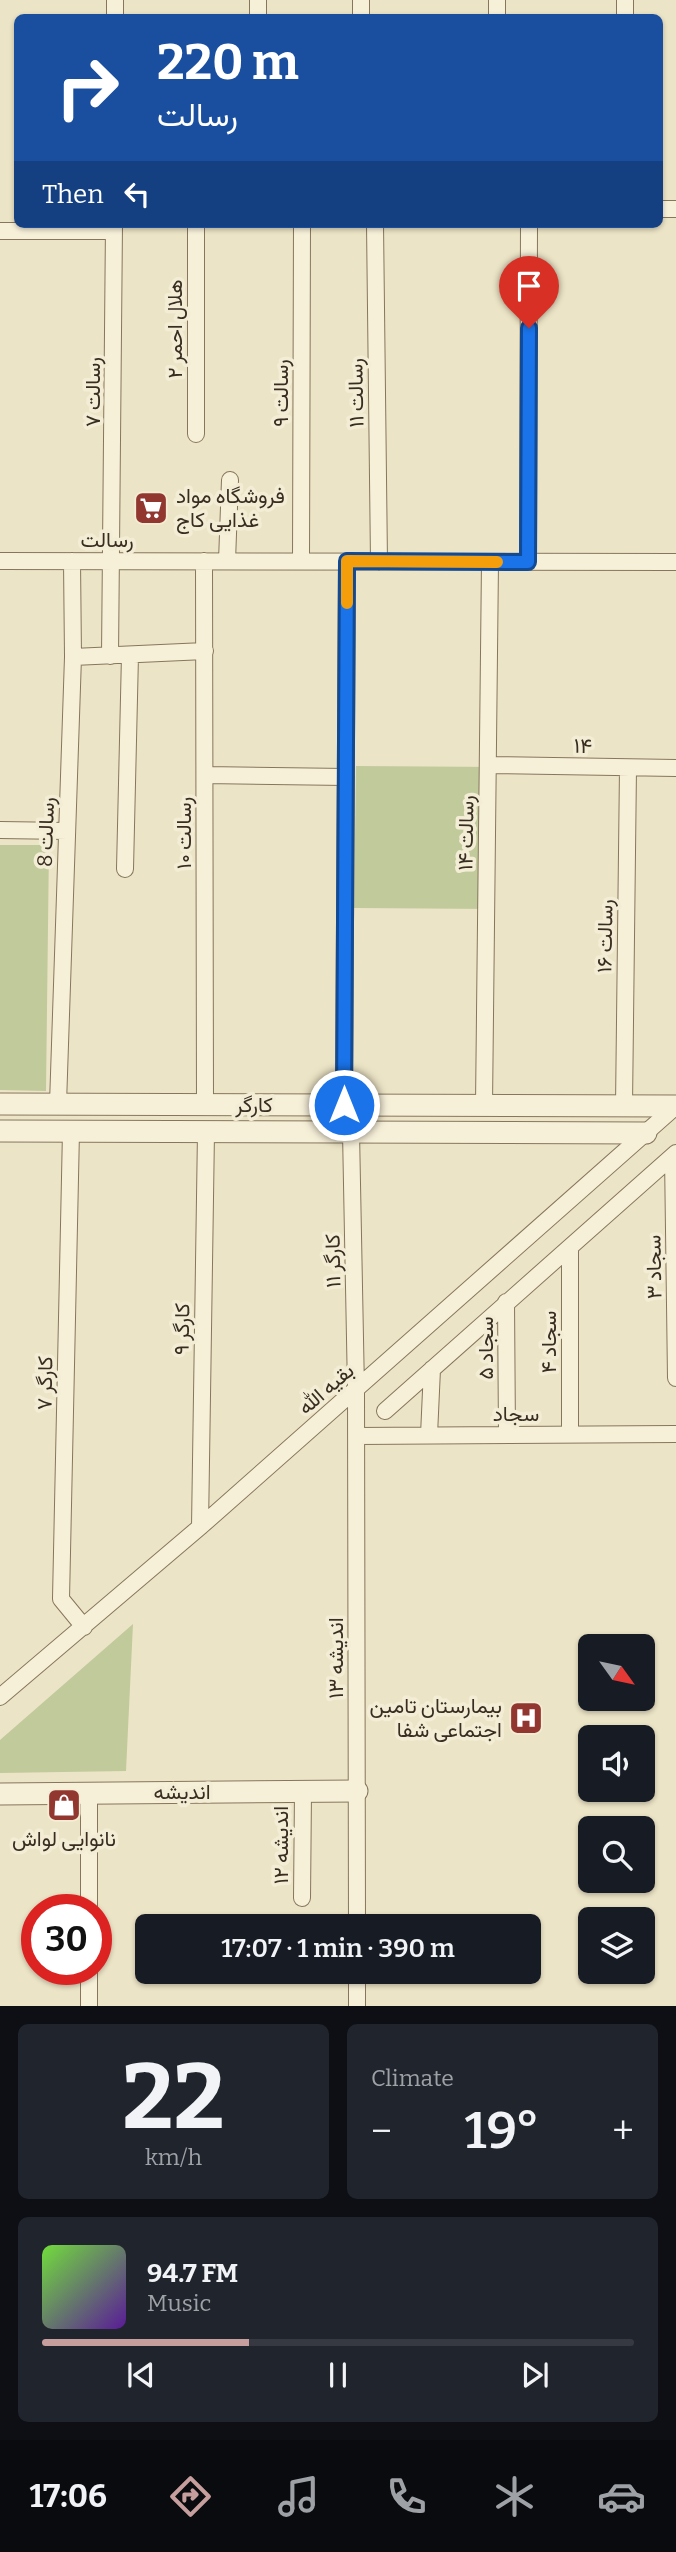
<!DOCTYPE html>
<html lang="en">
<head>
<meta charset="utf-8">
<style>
	body { margin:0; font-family:Bitter,Vazirmatn,serif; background:#20242c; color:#f1f3f6; height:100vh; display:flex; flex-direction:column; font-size:26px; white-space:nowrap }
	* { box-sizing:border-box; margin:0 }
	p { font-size:23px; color:#9ea1a6 }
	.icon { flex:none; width:38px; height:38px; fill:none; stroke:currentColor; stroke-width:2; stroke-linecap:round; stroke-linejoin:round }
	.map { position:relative; height:2006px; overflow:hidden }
	.drawer { display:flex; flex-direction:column; gap:18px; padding:18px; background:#0d0f14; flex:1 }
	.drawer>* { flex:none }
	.banner { position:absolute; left:14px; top:14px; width:649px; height:214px; border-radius:10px; box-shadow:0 2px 5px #0004; background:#1a4fa0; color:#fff; overflow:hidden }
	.needle { width:46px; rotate:123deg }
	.controls { position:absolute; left:578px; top:1634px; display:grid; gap:14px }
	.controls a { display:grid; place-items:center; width:77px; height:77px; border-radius:10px; background:#171b24; box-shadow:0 2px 5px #0004; font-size:35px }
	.speed { position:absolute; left:21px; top:1894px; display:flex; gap:14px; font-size:35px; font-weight:700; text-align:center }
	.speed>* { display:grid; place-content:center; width:91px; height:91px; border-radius:50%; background:#171b24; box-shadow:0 2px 5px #0004; line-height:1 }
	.speed .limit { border:10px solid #d22; background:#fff; color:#111 }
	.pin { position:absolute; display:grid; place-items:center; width:60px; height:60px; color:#fff; margin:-72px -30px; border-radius:50% 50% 50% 0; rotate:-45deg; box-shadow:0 0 7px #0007 }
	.pin .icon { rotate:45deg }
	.me { position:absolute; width:77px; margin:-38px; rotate:0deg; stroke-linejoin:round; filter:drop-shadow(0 0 5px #0008) }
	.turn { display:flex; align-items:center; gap:24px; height:147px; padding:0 28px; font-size:32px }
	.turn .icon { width:91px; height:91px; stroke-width:2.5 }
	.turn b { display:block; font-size:49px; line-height:60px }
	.then { display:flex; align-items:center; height:66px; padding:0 28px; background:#0003; gap:14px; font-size:26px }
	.big { font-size:52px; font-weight:600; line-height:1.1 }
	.drawer .widget { flex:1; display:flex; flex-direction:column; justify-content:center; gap:10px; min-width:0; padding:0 24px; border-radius:10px; background:#20242c }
	.drawer .dial { align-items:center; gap:0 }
	.dial b { font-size:91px; line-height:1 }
	.song { display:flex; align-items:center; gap:21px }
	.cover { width:84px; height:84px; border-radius:10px; background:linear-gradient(135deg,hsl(100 70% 55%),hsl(270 70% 35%)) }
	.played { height:7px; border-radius:4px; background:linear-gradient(90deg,#c69e9d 35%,#363941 35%) }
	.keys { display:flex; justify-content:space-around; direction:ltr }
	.heat { display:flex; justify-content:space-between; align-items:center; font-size:38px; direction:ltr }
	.drawer .tiles { flex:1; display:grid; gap:18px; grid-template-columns:1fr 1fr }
	.widget:last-child { grid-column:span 2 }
	.trip { position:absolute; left:135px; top:1914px; width:406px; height:70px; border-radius:10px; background:#171b24; box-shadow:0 2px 5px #0004; font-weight:600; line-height:70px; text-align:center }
	.menu { display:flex; height:112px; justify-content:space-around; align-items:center; background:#090b0e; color:#9ea1a6 }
	.menu .icon { width:49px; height:49px }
	.menu .selected { color:#c69e9d }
	.menu b { font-size:32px; color:#f1f3f6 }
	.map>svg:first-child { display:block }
	.green { fill:#c1ca9b }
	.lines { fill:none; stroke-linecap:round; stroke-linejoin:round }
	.minor-casing { stroke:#87765d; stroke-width:18 }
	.tertiary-casing { stroke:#87765d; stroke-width:23 }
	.minor { stroke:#f7f0d9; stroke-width:16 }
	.tertiary { stroke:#f7f0d9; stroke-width:21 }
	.route-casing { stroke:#114b97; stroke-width:18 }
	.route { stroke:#1a73e8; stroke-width:12 }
	.slow { stroke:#f59e0b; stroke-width:12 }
	.labels { text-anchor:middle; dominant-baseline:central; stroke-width:7; stroke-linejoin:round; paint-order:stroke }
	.street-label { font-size:21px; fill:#382d20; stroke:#f4edd6 }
	.poi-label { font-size:21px; fill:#382d20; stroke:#f4edd6; text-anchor:start }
</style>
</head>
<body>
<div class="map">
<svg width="676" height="2006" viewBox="0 0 676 2006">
	<rect width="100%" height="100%" fill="#ece4c6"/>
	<path class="green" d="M356,766L496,767L494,909L354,908Z
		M0,845H49L46,1091L0,1090Z
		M133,1624L126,1771L0,1773V1740Z"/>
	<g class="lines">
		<g class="minor-casing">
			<path id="minor" d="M258,0V18
				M361,0V18
				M497,0V18
				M115,18V0
				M625,18V0
				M660,209H676
				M196,224V434
				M375,224L379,562
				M0,231H114
				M0,561L676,562
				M204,561L205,1105
				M227,561L230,480
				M301,561L302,224
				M528,562L529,224
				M110,656L114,224
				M73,657L205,651
				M488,765L676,768
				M205,775L346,777
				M0,830L67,831
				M125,869L130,655
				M58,1104L73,657L72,561
				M344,1105L347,561
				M484,1105L490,562
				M624,1106L628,768
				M71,1131L61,1599L84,1627
				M351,1132L356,1390L357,1927
				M673,1156L676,1378
				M570,1250V1434
				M506,1302L507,1435
				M385,1411L676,1153
				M429,1435L432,1369
				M357,1436L676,1434
				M200,1527L206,1132
				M0,1697L200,1527L676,1106
				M302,1898L303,1792
				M89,1909V1793
				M89,2006V1969
				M357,2006V1972"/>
		</g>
		<g class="tertiary-casing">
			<path id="tertiary" d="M0,1104L676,1106
				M0,1131L646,1133
				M0,1794L357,1791"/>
		</g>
		<use href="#minor" class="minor"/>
		<use href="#tertiary" class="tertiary"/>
	</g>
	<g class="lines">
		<g class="route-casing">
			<path id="route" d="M344,1105L347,561L528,562L529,328"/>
		</g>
		<use href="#route" class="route"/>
		<path class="slow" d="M347,603V561L497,562"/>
	</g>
	<defs>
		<g id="supermarket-square" transform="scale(1.75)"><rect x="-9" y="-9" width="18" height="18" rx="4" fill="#923730" stroke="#f4edd6"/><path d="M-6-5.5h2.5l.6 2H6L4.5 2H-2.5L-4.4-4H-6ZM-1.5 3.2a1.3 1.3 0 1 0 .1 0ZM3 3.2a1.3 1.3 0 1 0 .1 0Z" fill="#fff"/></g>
		<g id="hospital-square" transform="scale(1.75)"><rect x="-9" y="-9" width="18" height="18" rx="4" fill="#923730" stroke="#f4edd6"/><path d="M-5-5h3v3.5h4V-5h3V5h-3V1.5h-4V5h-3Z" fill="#fff"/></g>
		<g id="shop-square" transform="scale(1.75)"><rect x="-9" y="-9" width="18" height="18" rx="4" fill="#923730" stroke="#f4edd6"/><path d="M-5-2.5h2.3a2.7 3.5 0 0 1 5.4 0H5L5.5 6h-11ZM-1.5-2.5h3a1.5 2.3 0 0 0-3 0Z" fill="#fff"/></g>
	</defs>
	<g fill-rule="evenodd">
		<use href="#supermarket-square" x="151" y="508"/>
		<use href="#hospital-square" x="526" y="1718"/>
		<use href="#shop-square" x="64" y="1805"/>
	</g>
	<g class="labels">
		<g class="street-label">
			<text transform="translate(175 329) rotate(-90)">هلال احمر ۲</text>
			<text transform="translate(93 392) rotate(-90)">رسالت ۷</text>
			<text transform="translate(281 393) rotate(-90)">رسالت ۹</text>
			<text transform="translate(356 393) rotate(-91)">رسالت ۱۱</text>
			<text x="107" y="540">رسالت</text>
			<text transform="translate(583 746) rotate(1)">۱۴</text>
			<text transform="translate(46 832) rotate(-88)">رسالت 8</text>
			<text transform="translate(184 833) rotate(-90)">رسالت ۱۰</text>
			<text transform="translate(466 833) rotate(-89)">رسالت ۱۴</text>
			<text transform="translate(605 936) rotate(-89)">رسالت ۱۶</text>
			<text x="254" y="1105">کارگر</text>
			<text transform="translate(333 1261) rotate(-91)">کارگر ۱۱</text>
			<text transform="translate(654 1267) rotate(-91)">سجاد ۳</text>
			<text transform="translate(182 1329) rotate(-89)">کارگر ۹</text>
			<text transform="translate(549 1342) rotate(-90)">سجاد ۴</text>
			<text transform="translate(486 1348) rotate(-90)">سجاد ۵</text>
			<text transform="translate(45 1383) rotate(-89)">کارگر ۷</text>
			<text transform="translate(326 1389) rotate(-41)">بقیه الله</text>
			<text x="516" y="1414">سجاد</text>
			<text transform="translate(336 1658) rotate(-90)">اندیشه ۱۳</text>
			<text x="182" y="1792">اندیشه</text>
			<text transform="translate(281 1845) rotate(-90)">اندیشه ۱۲</text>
		</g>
		<g class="poi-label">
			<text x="176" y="496">فروشگاه مواد<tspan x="176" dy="24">غذایی کاج</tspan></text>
			<text x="502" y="1706" text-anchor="end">بیمارستان تامین<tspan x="502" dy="24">اجتماعی شفا</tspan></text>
			<text x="64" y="1839" text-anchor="middle">نانوایی لواش</text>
		</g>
	</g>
</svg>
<div class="controls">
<a><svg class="needle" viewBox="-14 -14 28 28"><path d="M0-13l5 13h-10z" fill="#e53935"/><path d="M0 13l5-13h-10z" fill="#9ea1a6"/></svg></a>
<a><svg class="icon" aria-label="sound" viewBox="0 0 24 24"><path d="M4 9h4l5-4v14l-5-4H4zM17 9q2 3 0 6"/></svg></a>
<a><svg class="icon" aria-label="search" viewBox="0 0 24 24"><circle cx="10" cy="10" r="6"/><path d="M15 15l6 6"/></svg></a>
<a><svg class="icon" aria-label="layers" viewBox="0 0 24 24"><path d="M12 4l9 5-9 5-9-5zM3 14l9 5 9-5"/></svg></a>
</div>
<div class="speed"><div class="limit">30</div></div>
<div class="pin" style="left:529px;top:328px;background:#d93025"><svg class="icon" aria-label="arrive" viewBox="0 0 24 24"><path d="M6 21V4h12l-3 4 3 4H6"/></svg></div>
<svg class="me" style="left:344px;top:1105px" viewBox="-20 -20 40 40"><circle r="17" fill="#1a73e8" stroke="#fff" stroke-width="3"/><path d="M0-11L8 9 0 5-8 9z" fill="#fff"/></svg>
<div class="trip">17:07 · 1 min · 390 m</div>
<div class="banner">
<div class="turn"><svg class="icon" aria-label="right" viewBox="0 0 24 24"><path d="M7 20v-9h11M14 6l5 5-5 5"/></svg><div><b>220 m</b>رسالت</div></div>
<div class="then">Then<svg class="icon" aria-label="left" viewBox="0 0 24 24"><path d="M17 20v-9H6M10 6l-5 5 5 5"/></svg></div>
</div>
</div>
<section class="drawer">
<div class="tiles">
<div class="widget dial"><b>22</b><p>km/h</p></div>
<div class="widget"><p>Climate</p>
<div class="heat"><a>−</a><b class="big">19°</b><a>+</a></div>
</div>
<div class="widget">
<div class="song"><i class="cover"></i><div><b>94.7 FM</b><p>Music</p></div></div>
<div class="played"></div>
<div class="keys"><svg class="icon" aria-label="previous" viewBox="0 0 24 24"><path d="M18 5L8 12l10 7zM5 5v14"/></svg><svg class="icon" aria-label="pause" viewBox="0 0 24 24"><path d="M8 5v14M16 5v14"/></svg><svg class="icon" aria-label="next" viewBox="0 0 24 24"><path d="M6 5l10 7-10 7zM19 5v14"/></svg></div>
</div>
</div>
</section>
<nav class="menu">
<b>17:06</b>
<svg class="icon selected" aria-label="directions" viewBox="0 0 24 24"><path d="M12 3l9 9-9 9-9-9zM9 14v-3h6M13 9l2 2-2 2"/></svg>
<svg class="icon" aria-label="music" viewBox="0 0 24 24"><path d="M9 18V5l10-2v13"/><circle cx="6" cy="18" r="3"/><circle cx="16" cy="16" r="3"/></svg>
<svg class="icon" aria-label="phone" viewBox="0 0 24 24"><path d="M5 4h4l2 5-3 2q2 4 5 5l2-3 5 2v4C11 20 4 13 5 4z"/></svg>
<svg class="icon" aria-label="climate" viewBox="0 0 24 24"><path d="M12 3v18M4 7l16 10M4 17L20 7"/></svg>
<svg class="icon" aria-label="car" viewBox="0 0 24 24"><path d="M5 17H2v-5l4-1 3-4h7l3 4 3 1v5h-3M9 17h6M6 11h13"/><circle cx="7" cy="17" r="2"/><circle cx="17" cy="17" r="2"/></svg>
</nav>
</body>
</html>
